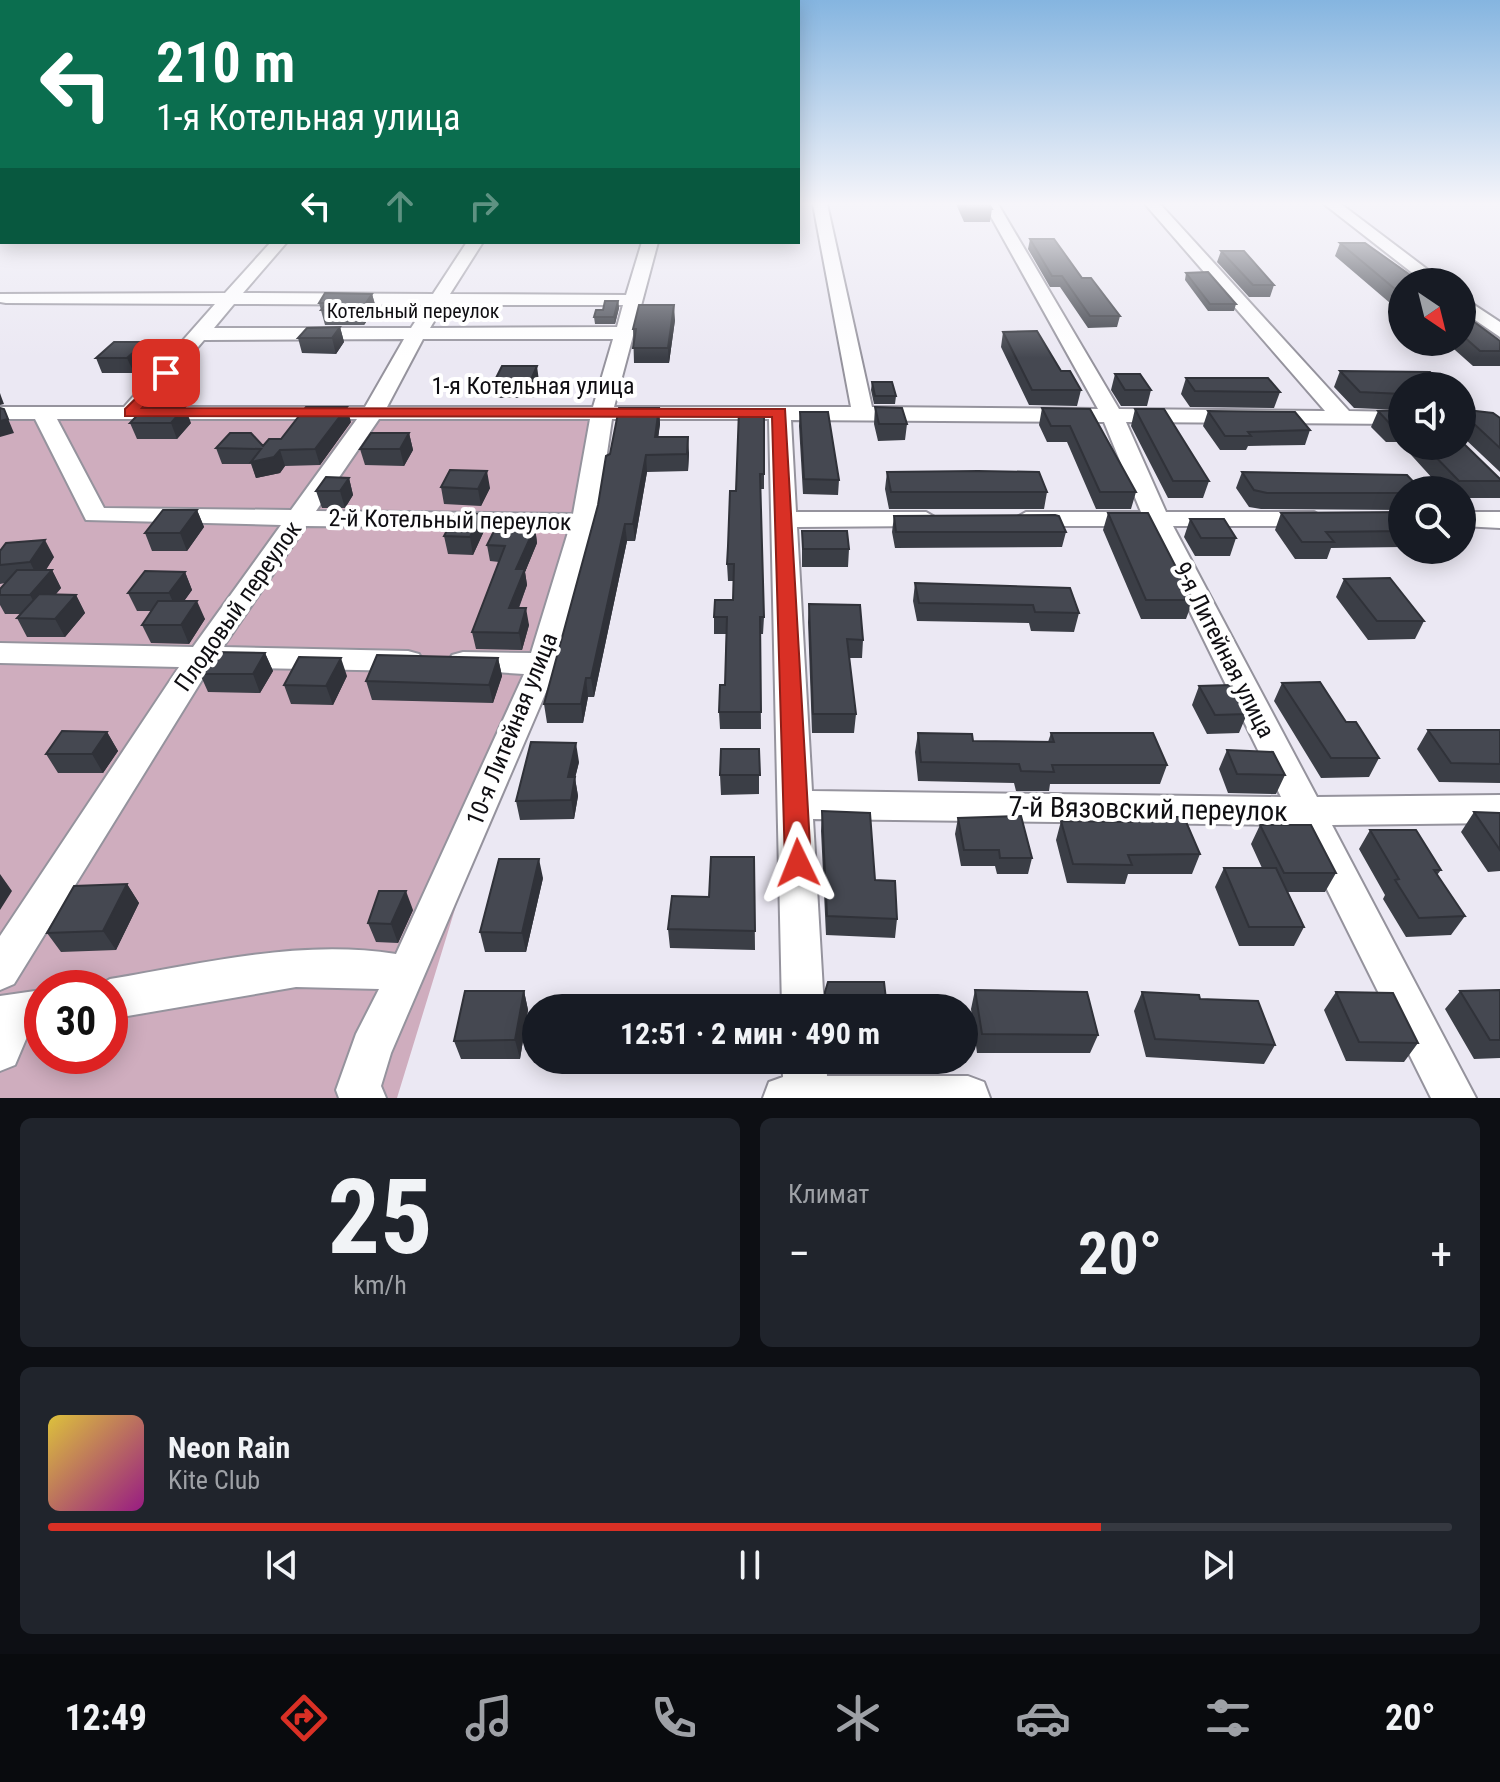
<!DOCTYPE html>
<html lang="ru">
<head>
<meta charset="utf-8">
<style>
	body { margin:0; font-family:"Roboto Condensed",sans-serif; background:#20242c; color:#f1f3f6; height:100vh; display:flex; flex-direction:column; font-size:30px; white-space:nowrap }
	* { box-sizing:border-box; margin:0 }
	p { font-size:26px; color:#9ea1a6 }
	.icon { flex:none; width:44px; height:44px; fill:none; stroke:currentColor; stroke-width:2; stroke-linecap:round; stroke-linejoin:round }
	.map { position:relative; height:1098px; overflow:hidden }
	.details { display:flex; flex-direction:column; gap:20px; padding:20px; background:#0d0f14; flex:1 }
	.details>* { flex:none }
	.banner { position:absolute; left:0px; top:0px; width:800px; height:244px; box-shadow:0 4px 20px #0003; background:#0b6e4f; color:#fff; overflow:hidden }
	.needle { width:52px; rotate:145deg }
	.buttons { position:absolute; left:1388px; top:268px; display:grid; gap:16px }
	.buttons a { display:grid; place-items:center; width:88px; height:88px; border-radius:50%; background:#171b24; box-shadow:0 4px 20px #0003; font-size:40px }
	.speed { position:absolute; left:24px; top:970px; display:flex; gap:16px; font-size:40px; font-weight:700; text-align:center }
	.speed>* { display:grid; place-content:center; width:104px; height:104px; border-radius:50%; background:#171b24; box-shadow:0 4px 20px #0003; line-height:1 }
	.speed .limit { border:12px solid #d22; background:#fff; color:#111 }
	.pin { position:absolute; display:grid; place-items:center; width:68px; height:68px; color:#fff; margin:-34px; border-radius:16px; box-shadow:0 4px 12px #0006 }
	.me { position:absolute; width:88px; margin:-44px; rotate:358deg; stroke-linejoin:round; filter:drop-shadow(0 0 6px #0008) }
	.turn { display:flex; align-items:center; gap:28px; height:168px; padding:0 24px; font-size:36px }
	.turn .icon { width:104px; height:104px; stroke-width:2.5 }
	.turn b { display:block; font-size:56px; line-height:68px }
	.lanes { display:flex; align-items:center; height:76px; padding:0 24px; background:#0003; justify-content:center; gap:40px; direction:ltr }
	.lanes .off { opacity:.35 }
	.big { font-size:60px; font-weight:700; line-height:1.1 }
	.details .tile { flex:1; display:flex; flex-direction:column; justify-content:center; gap:12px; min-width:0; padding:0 28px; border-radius:12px; background:#20242c }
	.details .dial { align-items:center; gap:0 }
	.dial b { font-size:104px; line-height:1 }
	.song { display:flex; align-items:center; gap:24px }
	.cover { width:96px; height:96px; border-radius:12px; background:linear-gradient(135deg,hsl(50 70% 55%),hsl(310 70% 35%)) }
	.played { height:8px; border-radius:4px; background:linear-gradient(90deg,#d93025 75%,#363941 75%) }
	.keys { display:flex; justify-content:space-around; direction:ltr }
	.heat { display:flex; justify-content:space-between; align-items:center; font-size:44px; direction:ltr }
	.details .tiles { flex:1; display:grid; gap:20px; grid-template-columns:1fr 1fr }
	.tile:last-child { grid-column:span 2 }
	.trip { position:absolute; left:522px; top:994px; width:456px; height:80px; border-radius:40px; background:#171b24; box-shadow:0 4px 20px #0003; font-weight:700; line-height:80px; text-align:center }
	.tab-bar { display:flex; height:128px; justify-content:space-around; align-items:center; background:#090b0e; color:#9ea1a6 }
	.tab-bar .icon { width:56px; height:56px }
	.tab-bar .active { color:#d93025 }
	.tab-bar b { font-size:36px; color:#f1f3f6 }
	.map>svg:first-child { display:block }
	.green { fill:#cfadbe; fill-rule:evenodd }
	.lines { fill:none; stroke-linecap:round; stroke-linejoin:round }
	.minor-casing { stroke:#95939d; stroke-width:4 }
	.minor { fill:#fff; fill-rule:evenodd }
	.wall { fill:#3b3e46 }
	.shaded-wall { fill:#303239 }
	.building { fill:#454851; stroke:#303239; stroke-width:2 }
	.route { fill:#d93025; stroke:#8d1f18; stroke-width:2 }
	.labels { text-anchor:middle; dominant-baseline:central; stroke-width:8; stroke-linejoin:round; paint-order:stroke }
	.far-street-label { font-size:20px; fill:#0f0e12; stroke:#fff }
	.street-label { font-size:24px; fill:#0f0e12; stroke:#fff }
	.near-street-label { font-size:28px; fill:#0f0e12; stroke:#fff }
</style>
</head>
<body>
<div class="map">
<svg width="1500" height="1098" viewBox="0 0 1500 1098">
	<rect width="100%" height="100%" fill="#ebe8f3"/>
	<path class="green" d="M606,417L397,1098H0V419ZM42,988H110V1056H42Z"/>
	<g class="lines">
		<g class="minor-casing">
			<path id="minor" d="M813,204H827L872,407L1098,409L984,204H998L1119,409L1325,411L1145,204H1160L1349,411L1402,412V424L1126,422L1166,512H1314L1326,519L1314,526H1173L1317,797L1500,795V823L1332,825L1476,1098H1431L1295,825L813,819L824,1008H782L769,419H612L597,522L558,664L391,1053L381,1086L386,1098H339L336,1090L356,1034L379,989L296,987L110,1019V988H94L110,979C205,963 300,939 396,954L524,674L452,669L448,662L452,655L463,652L531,653L569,529L306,526L223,647L408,651L419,654L423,661L419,668L408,671L210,667L14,984L0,990V936L179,667L0,663V643L193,647L281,525L86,520L35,419H0V407H124L215,304L6,303L0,302V294L225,293L271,242H287L243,293L433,294L467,242H483L450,294L626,295L642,242H658L614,407H851ZM234,304L426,305L411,328H214ZM444,305H623L617,327L430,328ZM404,339L365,407H147L204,340ZM423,339H613L593,407H387ZM57,419H357L291,510L104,508ZM379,419H590L573,514L316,511ZM791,420L1104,422L1141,512H1026L1014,519L1026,526H1148L1281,797L812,791L797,527L926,526L938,519L926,512H796Z
				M1324,204H1341L1444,282H1424Z
				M1462,297L1500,322V337L1462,311Z
				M1462,512H1500V528L1462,526Z
				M42,990V1030L29,1032L15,1065L0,1071V996Z
				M782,1060H826L827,1076H968L984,1082L990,1098H763L769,1082L783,1077Z"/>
		</g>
		<use href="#minor" class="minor"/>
	</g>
	<path class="wall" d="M956,204H989L992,209L990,222H964Z
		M1030,239L1120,316L1117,327L1088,328L1060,287H1050L1028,249Z
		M1340,243L1402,282V302L1390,303L1335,256Z
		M1221,251L1274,285L1270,297H1249L1217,262Z
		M1186,273L1236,304L1234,311H1208L1185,280Z
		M372,294L376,308L364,325H325L319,303Z
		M618,301L619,308L615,324H595L594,317Z
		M1462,313L1500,341V366H1473L1446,342H1462Z
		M675,320L669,363H634L633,329Z
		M340,327L344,342L336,354L302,353L298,338Z
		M1003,332L1061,371L1081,390L1077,406L1029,405L1001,347Z
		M145,342L151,357L134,373H102L96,358Z
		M1340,371L1402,386V410L1354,408L1334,387Z
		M1115,374L1151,390L1147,406H1121L1111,390Z
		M1186,378L1280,392L1274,408L1190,407L1181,394Z
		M539,381L533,398H497L494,382Z
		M872,382L896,396L895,404H874L871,390Z
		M1462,401L1467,410L1500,418V472L1464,438H1462Z
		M875,407L907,424L905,440L878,441L874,424Z
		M659,408L660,424L658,437L689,453L688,471L647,472L635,541H627L594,697H588L583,723H547L544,704L598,505L610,454Z
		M1042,408L1090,409L1136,492L1131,509H1096L1067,442H1047L1039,425Z
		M1135,409L1209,481L1203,498H1168L1131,426Z
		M764,410V489H760L764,617L763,634H760L761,729H720L719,712L725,685L726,634H714V617L733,600L734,581H728L727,564L736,491Z
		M1402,410V445L1399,442H1386L1371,427L1378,411Z
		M1208,411L1310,430L1305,445L1248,446L1246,450H1220L1203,426Z
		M800,412L839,480L838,495L803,494L799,426Z
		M351,422L320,465L285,466L280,473L256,478L251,464H222L216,448L263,446L281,439Z
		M130,423H191L177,439H137Z
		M409,433L413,450L404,466L365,465L360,449Z
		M1403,446H1462L1500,479V498H1462V490H1443Z
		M887,472L1047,492L1044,509H889L885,489Z
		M1242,472L1402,490V510L1261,509L1249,507L1236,488Z
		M349,478L353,495L345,508H322L316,491Z
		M441,487L490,488L481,506L444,504Z
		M197,510L204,527L187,551H152L145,533Z
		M1402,512V547L1331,548L1327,559H1295L1275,530L1281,513Z
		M1108,513L1193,600L1186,619H1141L1103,530Z
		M481,514L484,531L473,555L448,554L444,536Z
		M894,516L1066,532L1062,547L895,548L892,532Z
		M1190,519L1236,538L1230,556H1195L1184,537Z
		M535,527L537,543L525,572L527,585L519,608L529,625L522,650L476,649L472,632L499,562L490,561L487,545Z
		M802,531L849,549L848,567H802Z
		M0,551L54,557L46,570H52L61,588L56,594L76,595L85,613L65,637H27L17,618L21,614H5L0,605V589L5,583L0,584Z
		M185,572L192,590L184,601L205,619L189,644L151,643L142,625L152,611H137L128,593Z
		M1344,579L1424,621L1415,639L1368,640L1336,597Z
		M915,583L1079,613L1074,632L1031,631L1029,623L917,621L913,601Z
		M809,604L863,640L862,658H849L856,714L854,733H812L808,622Z
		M265,653L273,671L260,693L208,692L200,674Z
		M498,658L502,676L493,703L372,700L366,681Z
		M347,676L333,705L291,704L284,685Z
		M1282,683L1346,722L1379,758L1369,777L1321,778L1274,701Z
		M1199,686L1247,714L1239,733L1207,734L1192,705Z
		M1428,730H1500V783L1439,782L1417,749Z
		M107,732L118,751L103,773H58L46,754Z
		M918,733L973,741L1048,742L1051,733L1167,765L1160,784H1050L1049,791H1016L1014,783L918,781L915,752Z
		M759,749V794L721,795L720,775Z
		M1227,750L1285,775L1276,794L1228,793L1219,769Z
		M579,762L575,778L578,796L574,819L520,820L516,801Z
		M822,811L875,880L897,919L895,938L826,935L821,831Z
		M1474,812L1500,813V871L1488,872L1461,832Z
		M1131,817L1200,854L1192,874H1128L1125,884L1067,883L1056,840L1061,821L1129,822Z
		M958,818L1032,858L1028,874H997L995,866H961L955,834Z
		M1260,825L1336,873L1325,892H1288L1304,927L1294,946H1239L1215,887L1224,868H1262L1251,844Z
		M1370,830L1441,870L1437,875L1465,916L1451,935L1406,937L1383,899L1385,895L1359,849Z
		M754,857L755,950L670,948L668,929L709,897Z
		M543,878L526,952H485L480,932Z
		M127,884L139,903L116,950L61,952L47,933Z
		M413,910L398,943L376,942L368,923Z
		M975,990L1098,1035L1090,1053H977L971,1009Z
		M1500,990V1058L1474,1059L1445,1009L1460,991Z
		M524,991L528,1010L520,1059H461L454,1041Z
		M1142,992L1200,999L1275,1045L1264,1064L1146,1057L1134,1011Z
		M1336,992L1418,1043L1404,1062L1346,1061L1324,1010Z"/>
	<path class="shaded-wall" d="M372,294L376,308L364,325L361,310Z
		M618,301L619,308L615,324L614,317Z
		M674,305L675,320L669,363L668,348Z
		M340,327L344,342L336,354L332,338Z
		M145,342L151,357L134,373L127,358Z
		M537,366L539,381L533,398L530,382Z
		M0,393L1,396L4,404L0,405Z
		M185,407L191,423L177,439L171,423Z
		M347,407L351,422L320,465L315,449Z
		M659,408L660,424L656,454L655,437Z
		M4,409L14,433L0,437V421Z
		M409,433L413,450L404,466L400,449Z
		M688,437L689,453L688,471L687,454Z
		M280,450L285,466L280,473L256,478L251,462Z
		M646,455L647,472L635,541L633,524Z
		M487,471L490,488L481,506L478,489Z
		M349,478L353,495L345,508L340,491Z
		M197,510L204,527L187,551L180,533Z
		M481,514L484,531L473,555L470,537Z
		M625,524L627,541L594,697L591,678Z
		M535,527L537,543L525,572L527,585L512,625L509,608L516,569Z
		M45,540L54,557L39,580L30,562Z
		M52,570L61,588L40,613L30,595Z
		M185,572L192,590L177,611L169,593Z
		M76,595L85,613L65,637L55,619Z
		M197,601L205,619L189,644L181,625Z
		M526,608L529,625L522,650L519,633Z
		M265,653L273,671L260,693L253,674Z
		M341,658L347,676L333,705L326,686Z
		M498,658L502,676L493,703L489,685Z
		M586,678L588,697L583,723L581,704Z
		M107,732L118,751L103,773L92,754Z
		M576,743L579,762L575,778L578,796L574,819L568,777Z
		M539,859L543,878L526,952L522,933Z
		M0,874L12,891L0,910Z
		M127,884L139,903L116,950L103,931Z
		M406,891L413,910L398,943L391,924Z
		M524,991L528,1010L520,1059L515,1040Z"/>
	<path class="building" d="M963,204H989L992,209H966Z
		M1030,239H1054L1082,278H1091L1120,316H1090L1062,276H1052Z
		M1340,243H1365L1420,282H1402V288L1395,289Z
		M1221,251H1244L1274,285H1253Z
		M1208,272L1236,304H1210L1186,273Z
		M325,293L372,294L361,310H321L327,303H319Z
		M605,301H618L614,317H594L596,310H603Z
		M639,305H674L668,348H633L636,329H633Z
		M1462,313L1500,341V351H1480L1462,335Z
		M340,327L332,338H298L307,328Z
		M1037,331L1061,371H1070L1081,390H1032L1003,332Z
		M114,342H145L127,358H96Z
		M502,366H537L530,382H494Z
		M1340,371L1430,372L1446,386H1402V394L1360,392Z
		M1115,374H1140L1151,390H1125Z
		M1186,378H1268L1280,392L1195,391Z
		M872,382H892L896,396H875Z
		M1462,401L1466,405L1467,410L1493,413L1500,418V448L1472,422H1468L1467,427H1462Z
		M145,407H185L171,423H130Z
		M306,407H347L315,449L280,450L274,457L251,462L261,449L216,448L230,433H251L263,446L269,439H281Z
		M875,407L902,408L907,424H879Z
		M0,408L4,409L8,419L0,421Z
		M619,408H659L655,437H688L687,454L646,455L633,524H625L591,678H586L581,704H544L598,505L606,456L610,454Z
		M1042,408L1090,409L1136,492H1100L1070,426H1051Z
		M1135,409H1164L1209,481H1173Z
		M739,410H764V474H760L764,617H760L761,712H719L720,685H725L727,617H714L715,600H733L734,564H727L728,546L730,491H736Z
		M1402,410V426H1392L1378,411Z
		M1208,411L1295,412L1310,430L1248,432L1251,436H1225Z
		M800,412H828L839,480L804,479Z
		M371,433H409L400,449H360Z
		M1462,442L1500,479V481H1459L1425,446H1462Z
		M450,470L487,471L478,489L441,487Z
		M978,471L1039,472L1047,492H891L887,472Z
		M1242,472L1407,475L1421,490H1402V493H1267L1254,490Z
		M326,477L349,478L340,491H316Z
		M163,510H197L180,533H145Z
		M1402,512V531L1326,532L1334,542H1302L1281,513Z
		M456,513L481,514L470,537L444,536Z
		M1108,513H1148L1193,600H1146Z
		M1055,515L1059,516L1066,532H896L894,516Z
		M1190,519H1224L1236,538H1201Z
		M497,525L535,527L516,569H525L509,608H526L519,633L472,632L505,546L487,545Z
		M802,531H847L849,549H803Z
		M45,540L30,562L0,565V551L6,543Z
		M17,570H52L30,595H0V589Z
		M145,571L185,572L169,593H128Z
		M1390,578L1424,621H1377L1344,579Z
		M915,583L1070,588L1079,613L1035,612L1033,605L919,603Z
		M39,594L76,595L55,619L17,618Z
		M158,601H197L181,625H142Z
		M809,604L860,605L863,640L847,639L856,714H813Z
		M214,652L265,653L253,674H200Z
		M377,655L498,658L489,685L366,681Z
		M299,657L341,658L326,686L284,685Z
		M1320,682L1346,722H1356L1379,758H1331L1282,683Z
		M1231,685L1247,714L1215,715L1199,686Z
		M1428,730H1500V764L1451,763Z
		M62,731L107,732L92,754H46Z
		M918,733L972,734L973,741L1054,742L1051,733H1153L1167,765H1052L1054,772L1021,771L1019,764L921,762Z
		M531,742L576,743L568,777H575L571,800L516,801Z
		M721,749H759L760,775H720Z
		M1227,750L1273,752L1285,775L1237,774Z
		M822,811L870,813L875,880L895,881L897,919L827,916Z
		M1474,812L1500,813V850Z
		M1021,816L1032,858H1000L999,850H964L958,818Z
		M1131,817H1184L1200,854L1128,855L1132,865L1073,864L1061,821L1133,822Z
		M1260,825H1311L1336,873H1284Z
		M1370,830H1416L1441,870H1434L1465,916L1419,918L1395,880L1399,879Z
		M711,857H754L755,931L668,929L672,896L709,897Z
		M499,859H539L522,933L480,932Z
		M1224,868H1276L1304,927H1249Z
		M127,884L103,931L47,933L74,886Z
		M379,891H406L391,924L368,923Z
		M828,982H884L887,1008H825V992Z
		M975,990L1087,992L1098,1035L982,1034Z
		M1500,990V1040H1490L1460,991Z
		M465,991H524L515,1040L454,1041Z
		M1142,992L1199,995L1200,999L1258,1001L1275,1045L1155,1039Z
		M1336,992L1393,993L1418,1043L1359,1042Z
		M752,996V1008H691V997Z"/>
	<linearGradient id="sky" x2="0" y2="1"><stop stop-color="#85b5e0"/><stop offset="0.57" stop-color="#f6f5fa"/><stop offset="1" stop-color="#f6f5fa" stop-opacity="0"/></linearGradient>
	<rect width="1500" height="358" fill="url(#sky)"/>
	<path class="route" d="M166,369L173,373L142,408L785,409L811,863L807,870L798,874L789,870L785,863L772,417L125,416V409Z"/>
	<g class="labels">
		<g class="far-street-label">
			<text x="413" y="311">Котельный переулок</text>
		</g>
		<g class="street-label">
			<text x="533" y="386">1-я Котельная улица</text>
			<text transform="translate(450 520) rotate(1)">2-й Котельный переулок</text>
			<text transform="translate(238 606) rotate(-55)">Плодовый переулок</text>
			<text transform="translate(1224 650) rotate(63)">9-я Литейная улица</text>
			<text transform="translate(512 729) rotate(-68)">10-я Литейная улица</text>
		</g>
		<g class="near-street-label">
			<text transform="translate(1148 809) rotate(1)">7-й Вязовский переулок</text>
		</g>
	</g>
</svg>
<div class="buttons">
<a><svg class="needle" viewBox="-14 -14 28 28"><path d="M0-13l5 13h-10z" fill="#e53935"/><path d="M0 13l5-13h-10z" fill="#9ea1a6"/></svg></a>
<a><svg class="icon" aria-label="sound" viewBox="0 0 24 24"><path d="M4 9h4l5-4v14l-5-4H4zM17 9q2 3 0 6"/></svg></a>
<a><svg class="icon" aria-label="search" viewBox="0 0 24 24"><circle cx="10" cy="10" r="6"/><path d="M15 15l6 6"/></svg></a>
</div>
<div class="speed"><div class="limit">30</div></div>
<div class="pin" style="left:166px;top:373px;background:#d93025"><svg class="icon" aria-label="arrive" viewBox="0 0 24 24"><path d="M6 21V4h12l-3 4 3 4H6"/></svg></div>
<svg class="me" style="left:798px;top:863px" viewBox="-20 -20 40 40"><path d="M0-17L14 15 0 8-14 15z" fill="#d93025" stroke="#fff" stroke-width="4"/></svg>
<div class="trip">12:51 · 2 мин · 490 m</div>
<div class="banner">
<div class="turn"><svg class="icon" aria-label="left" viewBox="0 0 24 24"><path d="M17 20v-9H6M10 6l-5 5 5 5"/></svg><div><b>210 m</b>1-я Котельная улица</div></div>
<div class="lanes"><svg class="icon" aria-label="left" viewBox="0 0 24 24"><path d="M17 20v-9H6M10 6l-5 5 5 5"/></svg><svg class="icon off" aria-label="ahead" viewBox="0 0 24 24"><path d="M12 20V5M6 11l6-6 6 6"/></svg><svg class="icon off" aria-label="right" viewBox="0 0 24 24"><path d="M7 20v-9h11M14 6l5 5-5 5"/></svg></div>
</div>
</div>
<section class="details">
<div class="tiles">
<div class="tile dial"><b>25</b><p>km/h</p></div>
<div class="tile"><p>Климат</p>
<div class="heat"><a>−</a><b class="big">20°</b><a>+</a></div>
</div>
<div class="tile">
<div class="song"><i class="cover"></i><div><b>Neon Rain</b><p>Kite Club</p></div></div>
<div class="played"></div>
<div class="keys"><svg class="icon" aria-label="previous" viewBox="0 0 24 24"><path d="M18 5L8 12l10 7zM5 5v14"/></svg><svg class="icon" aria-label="pause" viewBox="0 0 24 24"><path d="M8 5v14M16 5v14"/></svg><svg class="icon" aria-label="next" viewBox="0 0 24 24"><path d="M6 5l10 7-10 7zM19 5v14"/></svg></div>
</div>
</div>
</section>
<nav class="tab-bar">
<b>12:49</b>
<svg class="icon active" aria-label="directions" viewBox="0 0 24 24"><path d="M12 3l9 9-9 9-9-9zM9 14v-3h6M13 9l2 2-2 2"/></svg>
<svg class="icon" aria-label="music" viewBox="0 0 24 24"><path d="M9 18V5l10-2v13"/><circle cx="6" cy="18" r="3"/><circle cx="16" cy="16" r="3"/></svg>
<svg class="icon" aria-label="phone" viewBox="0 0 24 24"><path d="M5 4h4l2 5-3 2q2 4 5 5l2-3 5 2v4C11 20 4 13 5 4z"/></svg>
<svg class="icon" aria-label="climate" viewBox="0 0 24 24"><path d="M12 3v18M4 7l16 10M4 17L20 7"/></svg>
<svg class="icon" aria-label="car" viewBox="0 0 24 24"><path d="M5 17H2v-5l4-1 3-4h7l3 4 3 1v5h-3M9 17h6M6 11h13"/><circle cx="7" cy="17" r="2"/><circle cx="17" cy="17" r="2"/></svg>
<svg class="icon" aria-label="filters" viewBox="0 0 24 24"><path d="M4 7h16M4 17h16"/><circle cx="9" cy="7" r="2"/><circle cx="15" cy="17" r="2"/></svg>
<b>20°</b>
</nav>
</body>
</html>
